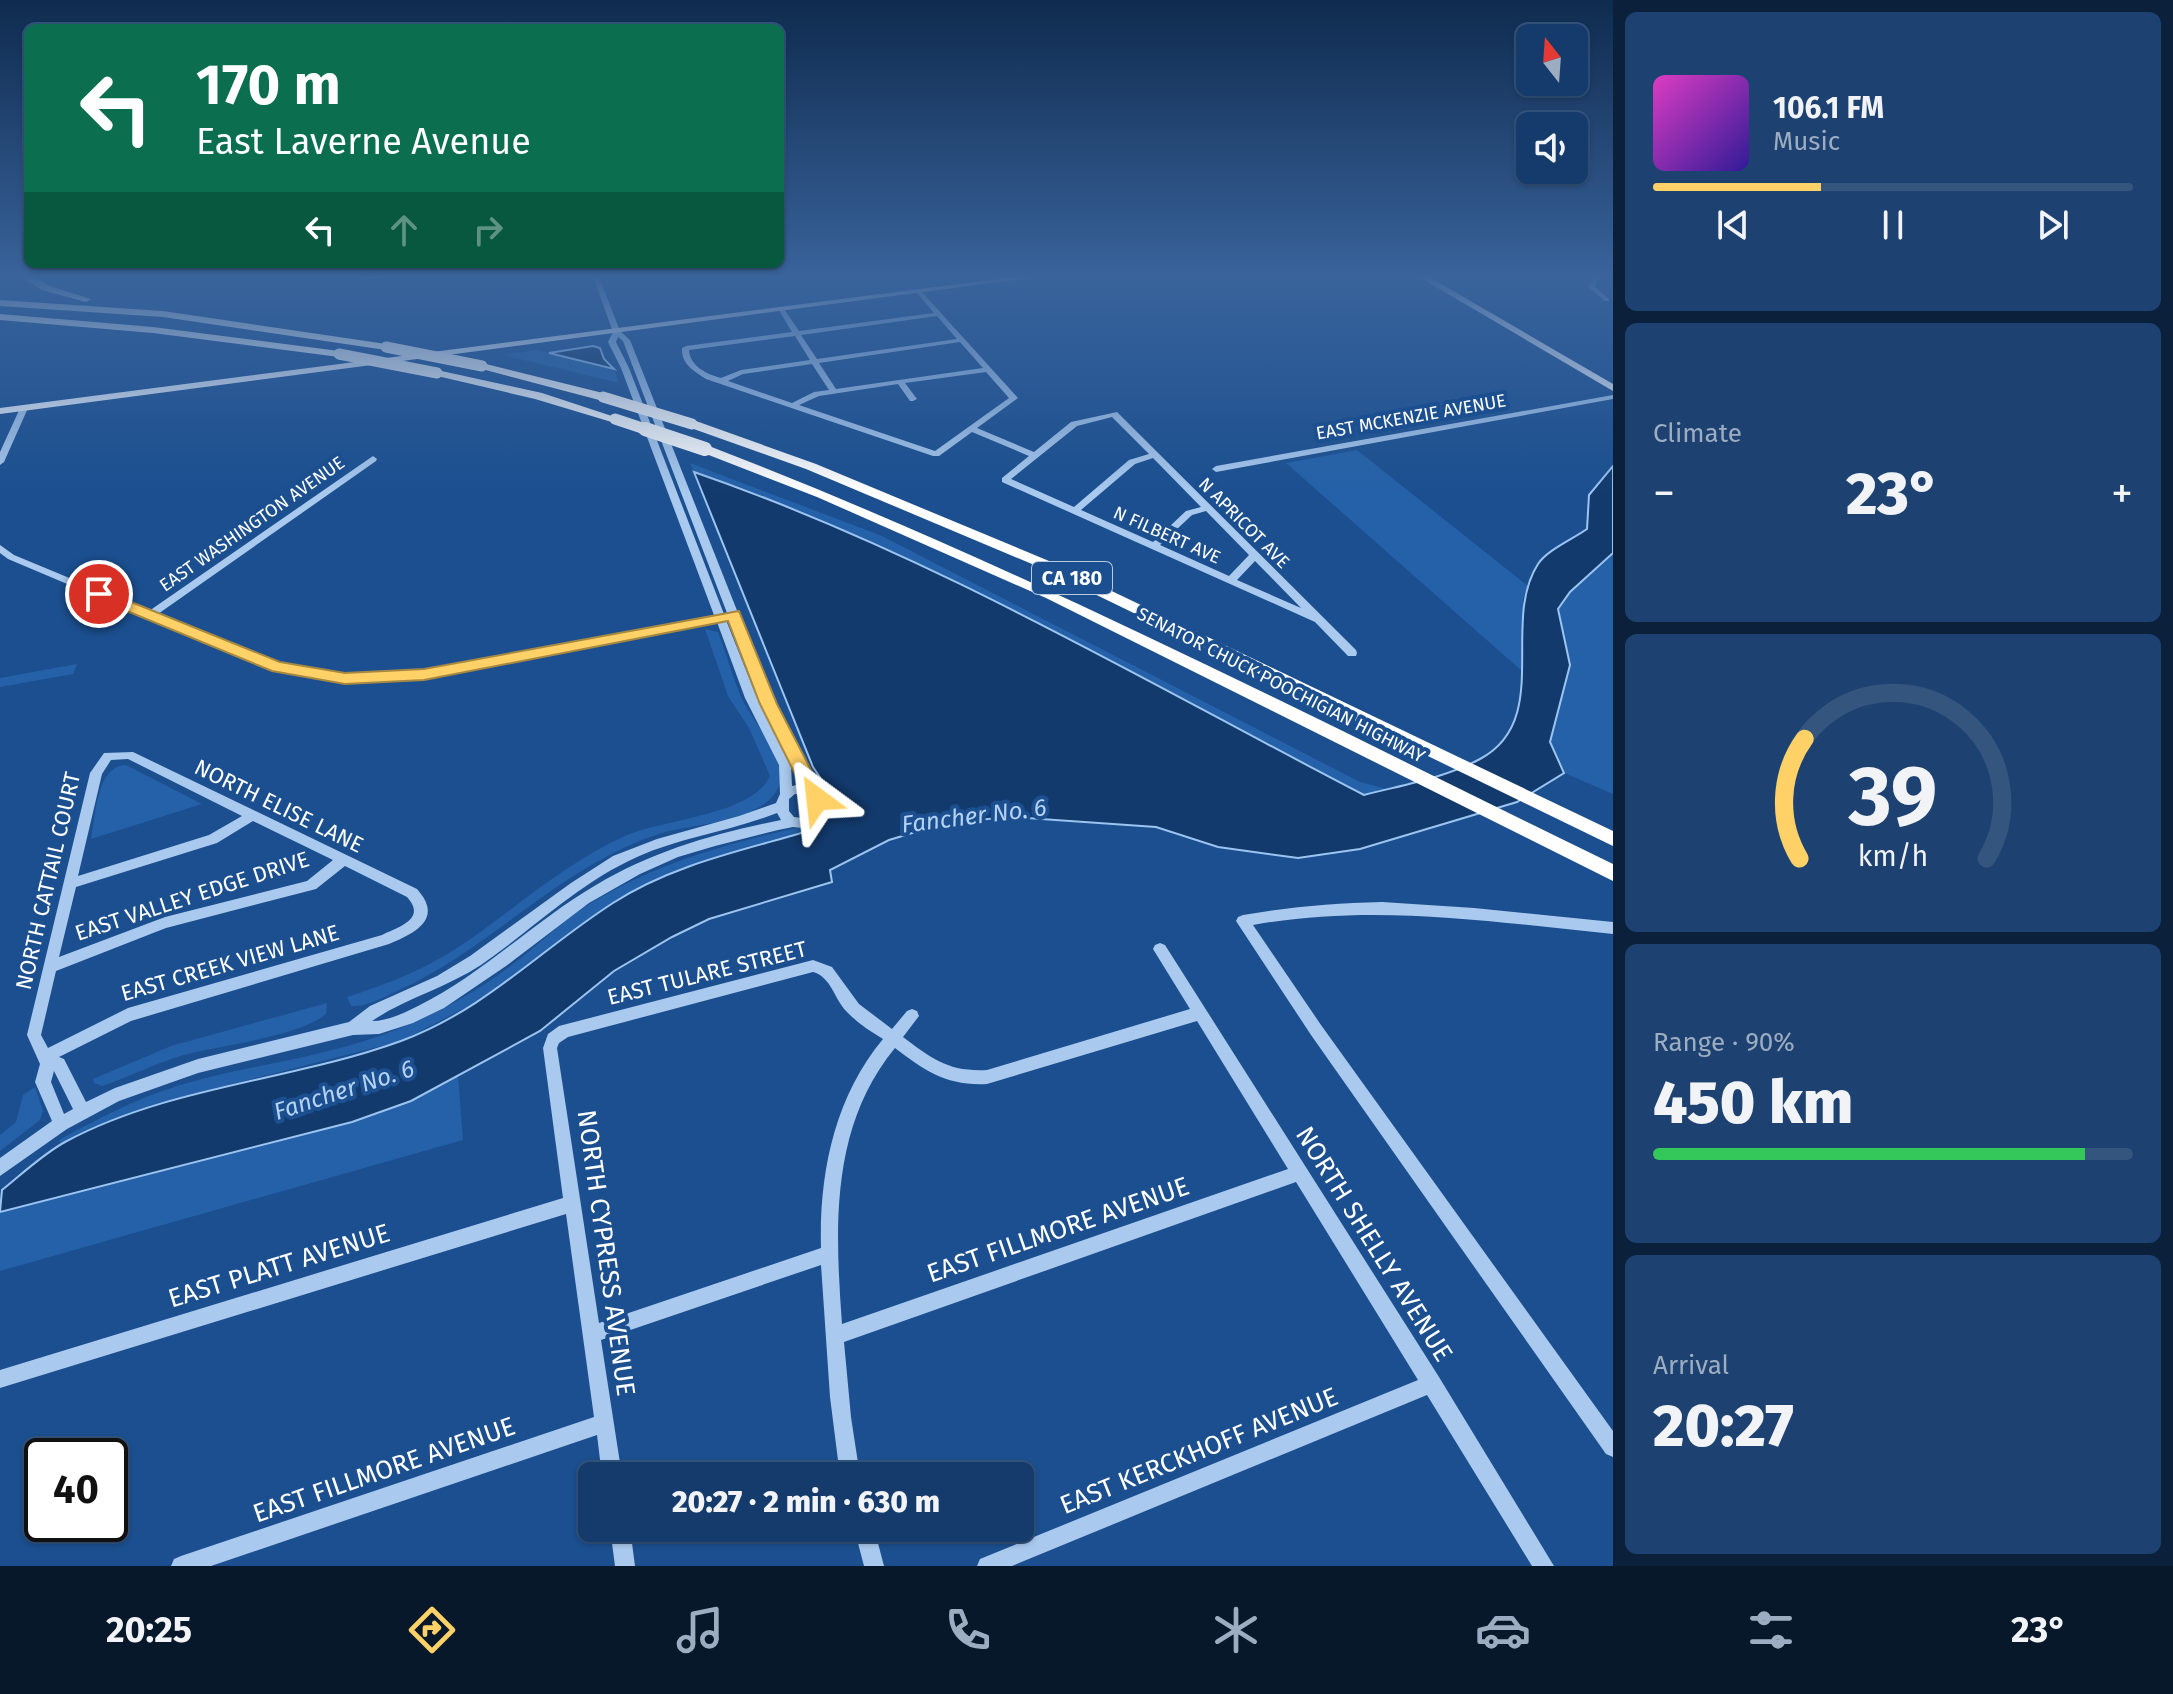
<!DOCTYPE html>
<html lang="en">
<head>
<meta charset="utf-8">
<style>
	body { margin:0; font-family:"Fira Sans",sans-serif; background:#1d4271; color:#f1f3f6; height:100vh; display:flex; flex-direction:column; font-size:30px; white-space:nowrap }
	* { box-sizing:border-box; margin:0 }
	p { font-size:26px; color:#9dadc1 }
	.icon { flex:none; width:44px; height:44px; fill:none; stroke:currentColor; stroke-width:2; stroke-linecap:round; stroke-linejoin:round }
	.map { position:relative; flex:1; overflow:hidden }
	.panel { display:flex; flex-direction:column; gap:12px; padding:12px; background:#0b203b; width:560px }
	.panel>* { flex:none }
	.guide { position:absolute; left:24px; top:24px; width:760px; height:244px; border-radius:12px; box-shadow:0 2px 6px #0004,0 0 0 2px #33557e; background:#0b6e4f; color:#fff; overflow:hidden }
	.needle { width:52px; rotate:343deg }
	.tools { position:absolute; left:1516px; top:24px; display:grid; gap:16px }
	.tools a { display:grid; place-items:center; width:72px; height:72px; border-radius:12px; background:#143b6b; box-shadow:0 2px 6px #0004,0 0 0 2px #33557e; font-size:40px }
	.speed { position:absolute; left:24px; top:1438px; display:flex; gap:16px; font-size:40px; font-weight:700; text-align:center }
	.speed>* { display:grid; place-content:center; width:104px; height:104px; border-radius:50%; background:#143b6b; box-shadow:0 2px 6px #0004,0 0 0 2px #33557e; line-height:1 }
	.speed .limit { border:4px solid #111; border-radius:12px; background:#fff; color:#111 }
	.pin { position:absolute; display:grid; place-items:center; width:68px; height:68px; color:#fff; margin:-34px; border:4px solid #fff; border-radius:50%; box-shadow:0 2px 8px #0007 }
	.me { position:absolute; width:88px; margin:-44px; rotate:330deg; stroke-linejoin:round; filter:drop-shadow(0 0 6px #0008) }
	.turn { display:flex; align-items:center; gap:28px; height:168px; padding:0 40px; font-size:36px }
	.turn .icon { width:104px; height:104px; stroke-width:2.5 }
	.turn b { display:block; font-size:56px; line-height:68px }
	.lanes { display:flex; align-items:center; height:76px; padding:0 40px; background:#0003; justify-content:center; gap:40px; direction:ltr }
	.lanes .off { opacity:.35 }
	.big { font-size:60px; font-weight:800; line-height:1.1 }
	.panel .widget { flex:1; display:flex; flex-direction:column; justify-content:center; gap:12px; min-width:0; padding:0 28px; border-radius:12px; background:#1d4271 }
	.panel .dial { align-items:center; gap:0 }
	.dial svg { height:208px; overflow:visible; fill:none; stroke:#33557e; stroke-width:7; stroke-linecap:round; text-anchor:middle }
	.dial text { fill:#f1f3f6; stroke:none }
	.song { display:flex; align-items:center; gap:24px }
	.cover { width:96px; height:96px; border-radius:12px; background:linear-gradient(135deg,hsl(310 70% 55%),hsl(250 70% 35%)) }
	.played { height:8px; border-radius:4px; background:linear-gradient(90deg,#ffd166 35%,#33557e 35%) }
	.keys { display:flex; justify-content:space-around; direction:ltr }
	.heat { display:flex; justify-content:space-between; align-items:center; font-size:44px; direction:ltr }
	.charge { height:12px; border-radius:6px; background:linear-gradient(90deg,#34c759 90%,#33557e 0) }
	.trip { position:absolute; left:578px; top:1462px; width:456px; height:80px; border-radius:12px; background:#143b6b; box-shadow:0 2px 6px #0004,0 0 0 2px #33557e; font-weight:800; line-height:80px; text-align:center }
	.tab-bar { display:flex; height:128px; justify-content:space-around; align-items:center; background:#08182b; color:#9dadc1 }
	.tab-bar .icon { width:56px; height:56px }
	.tab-bar .current { color:#ffd166 }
	.tab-bar b { font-size:36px; color:#f1f3f6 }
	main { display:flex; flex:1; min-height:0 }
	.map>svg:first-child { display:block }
	.green { fill:#2461a8 }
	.water { fill:#123a6d; stroke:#9cc4f0; stroke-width:2 }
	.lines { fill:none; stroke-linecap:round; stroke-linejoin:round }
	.minor { fill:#a9c9ee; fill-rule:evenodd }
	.major { fill:#f0f6ff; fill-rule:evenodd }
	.highway { fill:#fff; fill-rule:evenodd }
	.highway-bridge-far1 { stroke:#fff; stroke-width:11 }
	.highway-bridge { stroke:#fff; stroke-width:14 }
	.route { fill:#ffd166; stroke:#a68842; stroke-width:2 }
	.labels { text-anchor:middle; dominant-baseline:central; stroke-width:8; stroke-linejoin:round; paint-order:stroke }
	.far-street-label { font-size:18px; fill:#fff; stroke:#1b4f8f }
	.shield { fill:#1b4f8f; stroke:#bbcadd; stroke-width:2 }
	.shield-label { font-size:20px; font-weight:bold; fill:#fff }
	.street-label { font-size:22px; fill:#fff; stroke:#1b4f8f }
	.water-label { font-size:24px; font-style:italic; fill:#b5d3f5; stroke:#1b4f8f }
	.near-street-label { font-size:26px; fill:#fff; stroke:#1b4f8f }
</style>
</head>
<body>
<main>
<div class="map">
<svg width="1613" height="1566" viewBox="0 0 1613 1566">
	<rect width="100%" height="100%" fill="#1b4f8f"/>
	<path class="green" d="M538,350L614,369L619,383L503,355Z
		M1357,450L1528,586L1523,598V672L1286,463Z
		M690,463L882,536L1360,782L1387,789L1364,795C1144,681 929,553 694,472Z
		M1613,553V794L1564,773L1550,742L1570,665L1558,609L1570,592Z
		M705,629L718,632C727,655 733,679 743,701C754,723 790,762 778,788C762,822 694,824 662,833C562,864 491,949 397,991C383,998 366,1007 351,1006L347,997C384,985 421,971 454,950C512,912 562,864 627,835C665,819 752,815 770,776L749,728L728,696Z
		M77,664L73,674L0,687V678Z
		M126,765L202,804L91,839C96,816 96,766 126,765Z
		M812,825L813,830L686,867L643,886L590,919L492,994L401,1041L185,1096L104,1123L61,1144L59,1140C104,1115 148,1093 198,1080C264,1063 334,1055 398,1029C437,1013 475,993 509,967C537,947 561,921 591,903C660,861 734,841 812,825Z
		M327,1003L326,1014C299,1037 220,1045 184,1055C155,1063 130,1077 102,1086L94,1083L93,1079L171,1046Z
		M458,1076L463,1140L0,1271V1212L352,1122L411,1101Z
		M35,1087L43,1111L40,1120L0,1151V1135L16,1122L23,1095Z"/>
	<path class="water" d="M593,346L600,348L604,359L614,369L549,353Z
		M1613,466V553L1570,592L1558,609L1570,665L1550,742L1564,773L1517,802L1360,849L1298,858L1218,847L1156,827L1014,817L949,822L889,840L830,870L832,882L709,919L672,937L614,971L540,1031L411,1101L352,1122L0,1212L2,1190C22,1174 43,1154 65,1142C169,1086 291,1081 401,1041C485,1010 541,949 613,903C673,864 745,850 812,830L813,825L829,813L832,795L813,767L694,472C929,553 1144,681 1364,795C1402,785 1445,778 1480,759C1553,720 1500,623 1538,564C1547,550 1573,539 1587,529L1589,495Z"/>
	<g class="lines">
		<path class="minor" d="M351,274L366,276L402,274L365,280Z
			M592,274H598L620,331L630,340L774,704L821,799V813L811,825L802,828L793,827L778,830L715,846L678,857L640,874L589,903L506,966L444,1008L413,1023L379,1034L353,1035L198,1073L119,1101L67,1129L0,1176V1158L52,1121L35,1082L40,1064L27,1035L90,773L104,753L133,752L417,889C444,919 415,933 389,944L131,1021L59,1057L64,1059L86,1102L115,1088L198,1059L349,1022L370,1006L437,976L470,956L571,883L613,856L657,839L739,816L776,803L780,794L779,765L745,698L717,622L424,678L345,683L264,667L8,559L0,553V545L14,555L149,611L373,456L377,459L376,461L158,614L270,661L345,675L424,670L714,615L621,368L608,342L613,332ZM618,337L623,341L727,613L724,614L629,368L616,342ZM730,619L762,704L801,784L792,786L791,765L757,698L726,620ZM128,759L242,816L209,835L78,876L102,774L111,760ZM795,794H803L809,801V812L803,818L794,817L789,811V799ZM777,813L781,820C716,833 653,851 596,885C534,921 483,974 418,1006C404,1013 388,1021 372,1021C406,998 446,988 481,965C533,929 579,883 637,857C682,837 732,831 777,813ZM253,821L333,860L307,881L165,917L59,957L76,887L217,843ZM345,866L407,897C427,919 399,927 382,935L128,1008L48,1048L41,1035L56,971L166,928L316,889ZM54,1071L73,1109L64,1114L51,1082Z
			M1594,274H1600L1595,287L1609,299V301H1605L1588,287Z
			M917,291H921L1018,398L977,428L1034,452L1071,422L1117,412L1356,650L1357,653L1356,656H1348L1315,622L1002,482V478L1029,456L972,432L939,456H933L706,379C694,371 681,364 682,348L686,346L792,332L779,310L782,308L784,309L799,331L934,313L917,293ZM937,316L957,339L817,359L801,335ZM795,336L810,360L741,370L721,378C706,374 690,366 689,350ZM960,342L983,368L836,389L819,363ZM812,364L829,390L814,392L792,403L728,381L743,374ZM986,372L1009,398L935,451L799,405L819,396L898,384L910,401H913L917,399L905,383ZM1112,417L1149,454L1129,460L1074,507L1011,479L1077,426ZM1153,458L1201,507L1186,511L1153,542L1081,510L1135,464ZM1206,511L1249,555L1229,576L1160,545L1192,515ZM1255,561L1301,608L1237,580Z
			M1613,395V399L1216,472L1212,469L1216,466Z
			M21,406L28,408L4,462L0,465V452Z
			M1382,902L1474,908L1613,922V934C1492,922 1374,903 1253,925L1321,1025L1613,1431V1457L1606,1454L1311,1035L1236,921L1238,917L1243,915C1289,907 1334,903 1382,902Z
			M1160,943L1165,945L1439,1377L1554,1566H1532L1427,1395L1012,1566H977L980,1559L1418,1380L1296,1182L844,1342L851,1417L860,1476H840L830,1397L821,1265L601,1340L622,1476H602L597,1435L211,1566H171L174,1559L181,1556L594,1417L566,1214L0,1388V1370L563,1198L543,1048L548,1034L559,1026L813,960L832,967L859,1004L892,1029L907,1011L912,1009L917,1011L919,1016L903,1037C932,1059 949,1072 987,1070L1190,1009L1153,949L1155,945ZM813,972C831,977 834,998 846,1011C857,1023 870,1031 883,1039C834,1098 819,1174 821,1248L599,1323L557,1048L559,1043L568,1037ZM1197,1021L1288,1169L842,1324C835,1228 830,1127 895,1048C925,1071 947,1086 987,1084Z
			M610,1528H630L635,1566H615Z
			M854,1528H874L884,1566H864Z"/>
		<path class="major" d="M1035,274H1060L0,414V408Z
			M1414,274H1424L1613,384V391Z"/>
		<path class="highway" d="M16,274H28L50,286L91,299L86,302L42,290Z
			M0,300L163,311L386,344L392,347L386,350L163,317L0,306Z
			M0,314L153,327L339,351L345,354L339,357L153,333L0,320Z
			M482,363L607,394L609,397L603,401L478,368L476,366Z
			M437,370L542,393L621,419L615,423L535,399L433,375V371Z
			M688,421H696L816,464L1049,561L1613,831V846L1039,567L806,469L688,427Z
			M701,446H709C1021,566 1313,718 1613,864V881L1046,598L817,497L701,452Z"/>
		<path class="highway-bridge-far1" d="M386,347L482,366
			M339,354L437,373
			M603,397L692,424
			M615,419L651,431"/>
		<path class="highway-bridge" d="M645,429L705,449"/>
	</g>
	<linearGradient id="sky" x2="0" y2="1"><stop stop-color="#0f2b4f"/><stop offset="0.56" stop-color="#39639b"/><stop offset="1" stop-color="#39639b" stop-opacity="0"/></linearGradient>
	<rect width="1613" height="493" fill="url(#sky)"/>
	<path class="route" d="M99,589L280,662L345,673L424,669L739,611L777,704L826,799L817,806L810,804L760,704L728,621L424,680L345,684L272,671L93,597V591Z"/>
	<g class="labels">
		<g class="far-street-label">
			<text transform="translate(1411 417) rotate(-10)">EAST MCKENZIE AVENUE</text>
			<text transform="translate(1244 523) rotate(45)">N APRICOT AVE</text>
			<text transform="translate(252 524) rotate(-35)">EAST WASHINGTON AVENUE</text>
			<text transform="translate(1167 535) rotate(24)">N FILBERT AVE</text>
			<text transform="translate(1281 685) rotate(27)">SENATOR CHUCK POOCHIGIAN HIGHWAY</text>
		</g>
		<rect class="shield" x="1032" y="562" width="80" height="32" rx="6"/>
		<g class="shield-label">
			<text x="1072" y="578">CA 180</text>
		</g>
		<g class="street-label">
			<text transform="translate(279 806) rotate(26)">NORTH ELISE LANE</text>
			<text transform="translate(48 881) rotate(-77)">NORTH CATTAIL COURT</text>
			<text transform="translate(192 896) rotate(-18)">EAST VALLEY EDGE DRIVE</text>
			<text transform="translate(230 963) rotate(-16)">EAST CREEK VIEW LANE</text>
			<text transform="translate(707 973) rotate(-14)">EAST TULARE STREET</text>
		</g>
		<g class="water-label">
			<text transform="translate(974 816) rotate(-7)">Fancher No. 6</text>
			<text transform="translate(344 1090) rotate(-18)">Fancher No. 6</text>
		</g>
		<g class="near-street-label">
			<text transform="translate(1058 1230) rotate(-19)">EAST FILLMORE AVENUE</text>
			<text transform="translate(1374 1244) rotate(58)">NORTH SHELLY AVENUE</text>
			<text transform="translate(606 1253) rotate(82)">NORTH CYPRESS AVENUE</text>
			<text transform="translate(279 1266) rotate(-17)">EAST PLATT AVENUE</text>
			<text transform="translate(1199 1451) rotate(-22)">EAST KERCKHOFF AVENUE</text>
			<text transform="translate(384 1470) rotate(-19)">EAST FILLMORE AVENUE</text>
		</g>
	</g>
</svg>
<div class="tools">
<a><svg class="needle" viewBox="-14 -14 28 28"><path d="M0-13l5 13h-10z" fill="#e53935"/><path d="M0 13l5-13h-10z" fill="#9dadc1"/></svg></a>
<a><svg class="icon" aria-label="sound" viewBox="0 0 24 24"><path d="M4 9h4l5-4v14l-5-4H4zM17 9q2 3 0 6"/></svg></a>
</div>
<div class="speed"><div class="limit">40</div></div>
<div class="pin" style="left:99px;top:594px;background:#d93025"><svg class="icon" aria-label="arrive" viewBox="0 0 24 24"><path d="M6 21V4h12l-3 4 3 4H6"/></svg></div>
<svg class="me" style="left:817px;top:799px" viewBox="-20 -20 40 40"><path d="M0-17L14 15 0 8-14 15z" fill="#ffd166" stroke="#fff" stroke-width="4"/></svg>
<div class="trip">20:27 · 2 min · 630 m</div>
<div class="guide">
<div class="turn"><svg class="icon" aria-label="left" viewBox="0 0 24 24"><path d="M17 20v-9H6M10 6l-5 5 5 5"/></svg><div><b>170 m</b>East Laverne Avenue</div></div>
<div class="lanes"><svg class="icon" aria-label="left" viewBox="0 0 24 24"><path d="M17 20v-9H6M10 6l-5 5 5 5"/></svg><svg class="icon off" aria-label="ahead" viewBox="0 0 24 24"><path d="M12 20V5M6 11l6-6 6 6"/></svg><svg class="icon off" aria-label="right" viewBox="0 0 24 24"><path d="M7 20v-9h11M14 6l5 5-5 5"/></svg></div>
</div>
</div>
<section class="panel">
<div class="widget">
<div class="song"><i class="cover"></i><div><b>106.1 FM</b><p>Music</p></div></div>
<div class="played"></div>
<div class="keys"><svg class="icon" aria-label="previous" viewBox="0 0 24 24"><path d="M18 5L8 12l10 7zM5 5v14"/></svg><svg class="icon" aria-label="pause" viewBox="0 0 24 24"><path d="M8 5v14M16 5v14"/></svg><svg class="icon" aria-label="next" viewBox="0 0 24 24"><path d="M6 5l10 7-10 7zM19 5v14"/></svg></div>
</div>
<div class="widget"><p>Climate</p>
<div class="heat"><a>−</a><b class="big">23°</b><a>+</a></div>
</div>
<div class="widget dial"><svg viewBox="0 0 100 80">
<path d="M14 69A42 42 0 1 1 86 69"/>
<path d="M14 69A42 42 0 0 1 16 23" stroke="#ffd166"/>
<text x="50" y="56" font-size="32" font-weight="700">39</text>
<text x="50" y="72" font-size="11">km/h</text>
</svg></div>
<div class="widget"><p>Range · 90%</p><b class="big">450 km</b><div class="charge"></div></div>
<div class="widget"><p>Arrival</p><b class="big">20:27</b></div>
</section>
</main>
<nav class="tab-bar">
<b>20:25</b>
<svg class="icon current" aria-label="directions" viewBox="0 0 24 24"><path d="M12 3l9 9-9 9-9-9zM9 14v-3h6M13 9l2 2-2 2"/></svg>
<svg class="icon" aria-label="music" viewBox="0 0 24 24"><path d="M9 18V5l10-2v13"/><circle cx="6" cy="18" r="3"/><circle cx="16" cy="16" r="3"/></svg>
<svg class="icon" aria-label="phone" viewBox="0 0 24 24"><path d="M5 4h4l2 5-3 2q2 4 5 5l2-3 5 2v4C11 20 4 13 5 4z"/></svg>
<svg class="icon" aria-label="climate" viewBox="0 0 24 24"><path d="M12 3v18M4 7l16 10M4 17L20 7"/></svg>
<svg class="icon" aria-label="car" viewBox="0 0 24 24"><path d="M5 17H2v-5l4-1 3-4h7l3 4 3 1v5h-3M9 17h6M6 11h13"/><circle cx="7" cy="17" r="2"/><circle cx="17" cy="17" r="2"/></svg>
<svg class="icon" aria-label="filters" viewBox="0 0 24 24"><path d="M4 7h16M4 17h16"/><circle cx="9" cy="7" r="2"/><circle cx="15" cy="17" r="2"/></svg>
<b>23°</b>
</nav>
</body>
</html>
